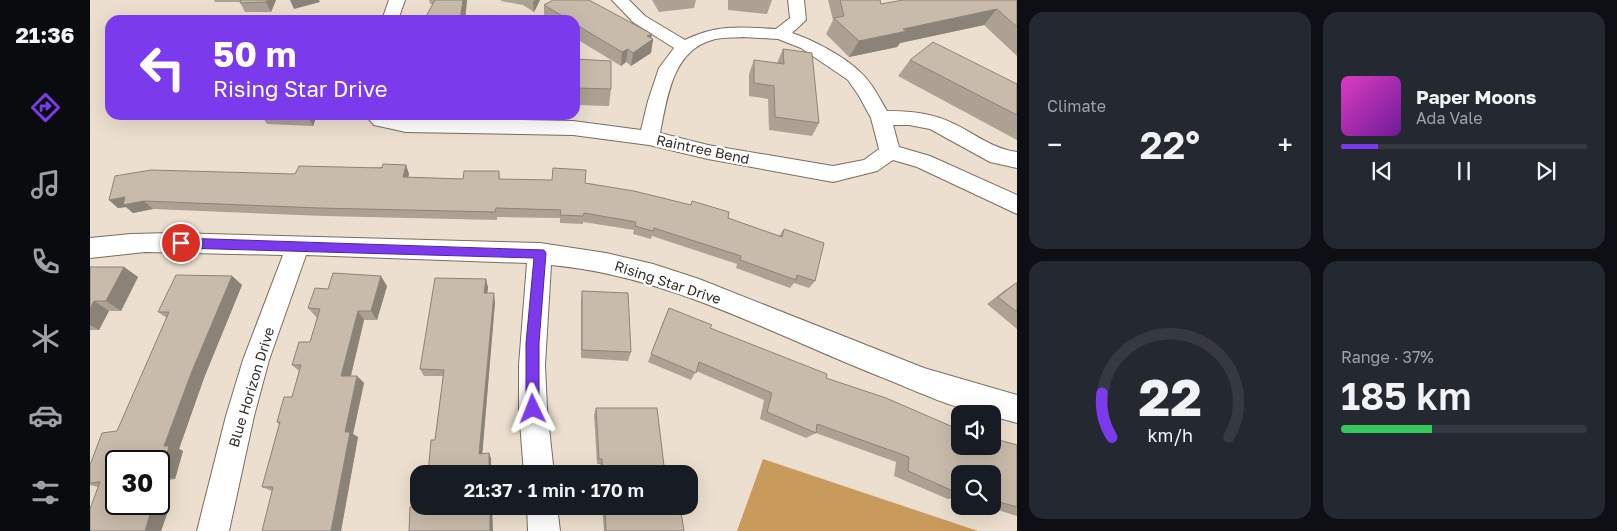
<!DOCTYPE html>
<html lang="en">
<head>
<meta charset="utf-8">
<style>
	body { margin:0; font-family:"Golos Text",sans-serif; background:#242831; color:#f1f3f6; height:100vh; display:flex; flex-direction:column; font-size:19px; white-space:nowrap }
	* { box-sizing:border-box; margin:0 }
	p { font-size:16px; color:#9ea1a6 }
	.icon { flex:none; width:28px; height:28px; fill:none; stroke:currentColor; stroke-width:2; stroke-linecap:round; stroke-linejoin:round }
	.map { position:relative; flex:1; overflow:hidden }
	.sheet { display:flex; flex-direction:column; gap:12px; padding:12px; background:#0d0f14; width:600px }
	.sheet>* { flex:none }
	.banner { position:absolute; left:15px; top:15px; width:475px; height:105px; border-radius:15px; box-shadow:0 5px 20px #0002; background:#7c3aed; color:#fff; overflow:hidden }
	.fabs { position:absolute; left:861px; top:405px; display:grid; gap:10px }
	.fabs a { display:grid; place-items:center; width:50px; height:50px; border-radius:10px; background:#171b24; box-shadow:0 5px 20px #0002; font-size:25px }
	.speed { position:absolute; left:15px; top:450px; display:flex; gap:10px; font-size:25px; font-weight:700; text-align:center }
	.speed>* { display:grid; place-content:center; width:65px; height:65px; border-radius:50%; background:#171b24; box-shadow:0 5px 20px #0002; line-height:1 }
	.speed .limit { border:2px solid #111; border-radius:8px; background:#fff; color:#111 }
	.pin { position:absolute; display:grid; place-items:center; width:42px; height:42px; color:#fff; margin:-21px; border:2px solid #fff; border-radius:50%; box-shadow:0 1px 5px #0007 }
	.me { position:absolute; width:55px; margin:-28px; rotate:358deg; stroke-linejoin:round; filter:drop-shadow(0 0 4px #0008) }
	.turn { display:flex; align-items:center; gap:18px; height:105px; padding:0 25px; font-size:22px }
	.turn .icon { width:65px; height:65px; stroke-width:2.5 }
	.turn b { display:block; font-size:35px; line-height:42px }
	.big { font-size:38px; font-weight:600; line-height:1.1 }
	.sheet .tile { flex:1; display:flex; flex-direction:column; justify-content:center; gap:8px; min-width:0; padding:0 18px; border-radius:15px; background:#242831 }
	.sheet .dial { align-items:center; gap:0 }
	.dial svg { height:130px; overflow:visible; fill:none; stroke:#363941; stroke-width:7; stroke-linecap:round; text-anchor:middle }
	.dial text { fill:#f1f3f6; stroke:none }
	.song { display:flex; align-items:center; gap:15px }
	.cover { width:60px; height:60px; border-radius:8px; background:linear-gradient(135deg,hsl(310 70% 55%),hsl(280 70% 35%)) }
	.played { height:5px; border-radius:2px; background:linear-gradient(90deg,#7c3aed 15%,#363941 15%) }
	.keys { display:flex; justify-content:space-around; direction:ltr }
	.heat { display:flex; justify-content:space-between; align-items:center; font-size:28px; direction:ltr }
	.charge { height:8px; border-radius:4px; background:linear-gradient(90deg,#34c759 37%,#363941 0) }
	.sheet .tiles { flex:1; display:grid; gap:12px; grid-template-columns:repeat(2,1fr) }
	.trip { position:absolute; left:320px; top:465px; width:288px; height:50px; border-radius:15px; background:#171b24; box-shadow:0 5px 20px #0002; font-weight:600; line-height:50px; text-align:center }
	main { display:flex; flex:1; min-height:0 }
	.menu { display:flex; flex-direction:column; width:90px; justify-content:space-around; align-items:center; background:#090b0e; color:#9ea1a6 }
	.menu .icon { width:35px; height:35px }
	.menu .active { color:#7c3aed }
	.menu b { font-size:22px; color:#f1f3f6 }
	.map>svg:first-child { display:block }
	.water { fill:#c89a5b }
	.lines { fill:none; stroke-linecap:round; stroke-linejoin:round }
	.minor-casing { stroke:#796d5f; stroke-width:2 }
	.minor { fill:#fff; fill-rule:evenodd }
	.wall { fill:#aca193 }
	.shaded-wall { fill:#8c8378 }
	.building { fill:#c8bbab; stroke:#8c8378 }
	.route { fill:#7c3aed; stroke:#51269a }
	.labels { text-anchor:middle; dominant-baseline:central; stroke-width:5; stroke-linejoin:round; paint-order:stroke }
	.street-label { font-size:14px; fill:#322d27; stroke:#fff }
</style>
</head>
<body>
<main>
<nav class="menu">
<b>21:36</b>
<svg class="icon active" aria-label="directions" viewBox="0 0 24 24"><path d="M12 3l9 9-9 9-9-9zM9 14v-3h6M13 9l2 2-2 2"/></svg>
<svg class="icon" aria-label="music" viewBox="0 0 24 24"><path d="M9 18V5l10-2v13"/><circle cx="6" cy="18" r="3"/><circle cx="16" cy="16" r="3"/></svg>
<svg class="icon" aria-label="phone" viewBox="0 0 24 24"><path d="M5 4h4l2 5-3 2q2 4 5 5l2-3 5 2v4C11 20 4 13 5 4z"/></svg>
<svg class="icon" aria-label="climate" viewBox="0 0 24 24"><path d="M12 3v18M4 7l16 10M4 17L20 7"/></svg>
<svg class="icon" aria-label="car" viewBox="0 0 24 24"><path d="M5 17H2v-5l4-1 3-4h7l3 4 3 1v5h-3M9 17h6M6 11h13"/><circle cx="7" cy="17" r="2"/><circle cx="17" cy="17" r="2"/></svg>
<svg class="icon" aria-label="filters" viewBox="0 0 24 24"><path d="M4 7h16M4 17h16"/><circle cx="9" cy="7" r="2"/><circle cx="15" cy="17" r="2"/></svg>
</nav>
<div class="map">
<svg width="927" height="531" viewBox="0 0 927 531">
	<rect width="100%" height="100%" fill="#ecdfcf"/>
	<path class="water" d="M673,459L888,531H647Z"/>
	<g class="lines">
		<g class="minor-casing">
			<path id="minor" d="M299,0H315L308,20H292Z
				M522,0H539L555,16L595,40C626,24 652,27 686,29L700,18L698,0H714L716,20L702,33C723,40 754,56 770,72C782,82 789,98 797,111C815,111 833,112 850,118C878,127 897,148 927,152V168L900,162L840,129L819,125H803L809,147L840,156L927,195V214L827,167L803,160L787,171L743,182L618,159L559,145L483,135L316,132L284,125L275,115H300L316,118L483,121L551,130L558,101L569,68L584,48L543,22ZM653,37L688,39L711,48L758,80L769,96L781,118L789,149L774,160L743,166L618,145L570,133C577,99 582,51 622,40C631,37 643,38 653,37Z
				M82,233L450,243L516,253L563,264L609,279L834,368L927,395V423L902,416V414C873,414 820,388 791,377C682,334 579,276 461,265L455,365L457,409L464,474H434L429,409V365L437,263L216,255L179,360L164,416L139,531H107L136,416L153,360L193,255L55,252L0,258V238L41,234Z
				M437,506H467L470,531H438Z"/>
		</g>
		<use href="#minor" class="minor"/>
	</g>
	<path class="wall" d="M124,0H186L181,12H155L150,2H125Z
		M339,0H377L375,20H334L343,4H340Z
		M411,0H450L444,12L433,5L411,1Z
		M562,0H606L604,8L569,12Z
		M638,0H682L677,14L638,10Z
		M738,0H790L791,4L927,0V56L894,25L810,43L807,47L759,57L736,34L743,20Z
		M454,5L562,34L561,38L563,39L561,53L541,66L536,62L531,66L485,38V20H457L454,19Z
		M693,49L729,123L722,136L679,130L678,99L659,96V74L664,60L687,63Z
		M485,59L521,89L519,106L485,105Z
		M820,60L927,84V140L808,76Z
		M171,115H227L223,126L177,124Z
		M316,165L319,174L318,177L373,179L409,171L410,179L495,183L638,218L689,236L694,229L725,281L719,288L704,283L700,288L646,268L647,264L562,236L561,239L543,234L544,230L493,222V224L470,223V218L407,217V220L234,216L63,209L43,213L36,207L28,208L19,200L205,174Z
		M0,267H34L48,277L31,311H19L9,330H0Z
		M142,276L152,285L114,378L89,449L93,451L85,479L74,481L69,496V461L26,504H66L65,508L78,511L71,531H0L8,487L0,485V465L27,431L77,318L68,312Z
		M396,279L398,288L397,293L405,302L392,454L401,458V474H338L345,440L353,376H334L330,369Z
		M926,283H927V329L897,304L915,290Z
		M297,286L287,320H274L261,376H267L274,383L263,434L268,437L251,531H172L182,491L172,487L189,424L187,422L202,397L209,371L202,365L220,342L227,318L218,308L238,289Z
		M492,291L541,352L538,361L491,358V301Z
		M575,317L620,328L736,378L870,446L927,445V516L895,506H902V474H870V499L866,498L858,499L804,476L806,462L726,433L716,438L670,419L674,400L606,371L601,380L558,362Z
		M506,408L575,474H511L510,464H507L504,415Z
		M512,506H590L594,531H514Z"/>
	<path class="shaded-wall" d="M177,0H186L181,12L176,2Z
		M200,0H229L230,2L204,9Z
		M373,0H377L375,20H370Z
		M445,0H450L444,12L443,2Z
		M907,9L894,25L810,43L807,47L759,57L769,41L813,29Z
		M562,34L560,41L563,39L561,53L541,66L543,53L557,36Z
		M538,49L536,62L531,66L532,52Z
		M217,115H227L223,126Z
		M316,165L319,174L316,185L313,177Z
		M35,197L54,201L63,209L43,213L36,207L28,208L19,200Z
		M34,267L48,277L31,311L16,301Z
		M142,276L152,285L114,378L89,449L93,451L85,479L71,476L74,446L102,371Z
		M291,276L297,286L287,320L281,311Z
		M396,279L398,288L396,301L394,293Z
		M404,293L405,302L392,458L389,454Z
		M4,301L19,311L9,330L0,325V309Z
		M268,311L274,320L259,383L251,376Z
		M267,376L274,383L263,434L268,437L251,531H241L255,432Z
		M399,453L401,458V474H399Z
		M69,479L74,481L69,496Z
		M49,504H66L65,508L78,511L71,531H55L48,509Z
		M400,506H402L403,531H400Z"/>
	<path class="building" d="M151,0H177L176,2L150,3Z
		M345,0H373L370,20H334Z
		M463,0H499L562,34L557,36L563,39L543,53L538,49L532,52L485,24V20H479L454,5Z
		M750,0H790L791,4L813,0H927V27L907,9L813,29L817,31L769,41L744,18L754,16Z
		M216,17L256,18L255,20H215Z
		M843,42L927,84V115L820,60Z
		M693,49L722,53L729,123L685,117L684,86L664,83V60L694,64Z
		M485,59L521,61V89L485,88Z
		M293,164L316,165L313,177L373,179L374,171H409V179L462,180L463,168L496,170L495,183L544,191L601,205L602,201L639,212L638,218L692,237L694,229L734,243L725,281L707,275L706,280L650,260L651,256L564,228L563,231L545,226L546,222L494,213L493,216L470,215L471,210L406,208L405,212L229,208L54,201L33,205L35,197L19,200L25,176L61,170L205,174L209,166L292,168Z
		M0,267H34L16,301H4L0,309Z
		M243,273L291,276L281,311H268L251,376H267L255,432H260L241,531H172L183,487H172L190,422H187L194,397H202L211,365H202L209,342H220L230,309L218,308L225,288L238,289Z
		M86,275L142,276L102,371L74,446H79L71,476H69V461H26V504H49L48,509L62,508L55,531H0V509L10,482L0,483V465L12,433L27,431L79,312H68Z
		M345,278L396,279L394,293H404L389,454L399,453V474H338L341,440H345L354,370L330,369Z
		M926,283H927V312L908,297Z
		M492,291L538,293L541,352L492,350Z
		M579,308L622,325L620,328L737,374L736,378L796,398L870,430V446H902V438L927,445V507L902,500V474H870V494L818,471L819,457L727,424L726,433L677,412L682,393L609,362L606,373L561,354Z
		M506,408H567L575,474H513L512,459H509Z
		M329,506H400V531H319L320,507Z
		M515,506H590L594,531H516Z"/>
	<path class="route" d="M91,238L454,250L456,253L449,343V409L447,414L443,416L438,414L436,409V343L444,258L91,248L85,243Z"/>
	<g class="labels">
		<g class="street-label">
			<text transform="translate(613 149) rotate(12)">Raintree Bend</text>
			<text transform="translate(578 282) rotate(18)">Rising Star Drive</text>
			<text transform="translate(161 387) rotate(-73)">Blue Horizon Drive</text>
		</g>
	</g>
</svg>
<div class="fabs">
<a><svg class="icon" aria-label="sound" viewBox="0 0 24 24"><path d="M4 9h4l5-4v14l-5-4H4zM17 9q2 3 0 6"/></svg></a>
<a><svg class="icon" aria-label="search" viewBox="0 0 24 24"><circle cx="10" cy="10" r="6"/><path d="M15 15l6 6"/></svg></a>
</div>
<div class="speed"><div class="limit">30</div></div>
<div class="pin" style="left:91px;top:243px;background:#d93025"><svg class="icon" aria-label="arrive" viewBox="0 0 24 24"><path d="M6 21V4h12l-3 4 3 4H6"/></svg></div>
<svg class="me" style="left:443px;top:409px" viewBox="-20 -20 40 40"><path d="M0-17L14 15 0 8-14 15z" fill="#7c3aed" stroke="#fff" stroke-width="4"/></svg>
<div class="trip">21:37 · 1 min · 170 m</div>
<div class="banner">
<div class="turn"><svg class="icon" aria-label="left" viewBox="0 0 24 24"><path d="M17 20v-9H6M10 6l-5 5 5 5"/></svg><div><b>50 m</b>Rising Star Drive</div></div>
</div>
</div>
<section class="sheet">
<div class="tiles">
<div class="tile"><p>Climate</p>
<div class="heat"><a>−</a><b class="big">22°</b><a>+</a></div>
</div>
<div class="tile">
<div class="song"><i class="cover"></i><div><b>Paper Moons</b><p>Ada Vale</p></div></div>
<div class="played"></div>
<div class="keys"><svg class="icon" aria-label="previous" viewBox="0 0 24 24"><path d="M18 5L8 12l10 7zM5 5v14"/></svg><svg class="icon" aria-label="pause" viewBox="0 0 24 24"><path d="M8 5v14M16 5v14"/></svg><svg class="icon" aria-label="next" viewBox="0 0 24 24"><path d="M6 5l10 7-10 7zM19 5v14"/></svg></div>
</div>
<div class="tile dial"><svg viewBox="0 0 100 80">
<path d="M14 69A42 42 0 1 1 86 69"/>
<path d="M14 69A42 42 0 0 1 8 42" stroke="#7c3aed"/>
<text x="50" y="56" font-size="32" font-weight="700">22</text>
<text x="50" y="72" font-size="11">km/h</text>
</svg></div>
<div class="tile"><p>Range · 37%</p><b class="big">185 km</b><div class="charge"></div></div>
</div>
</section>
</main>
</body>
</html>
